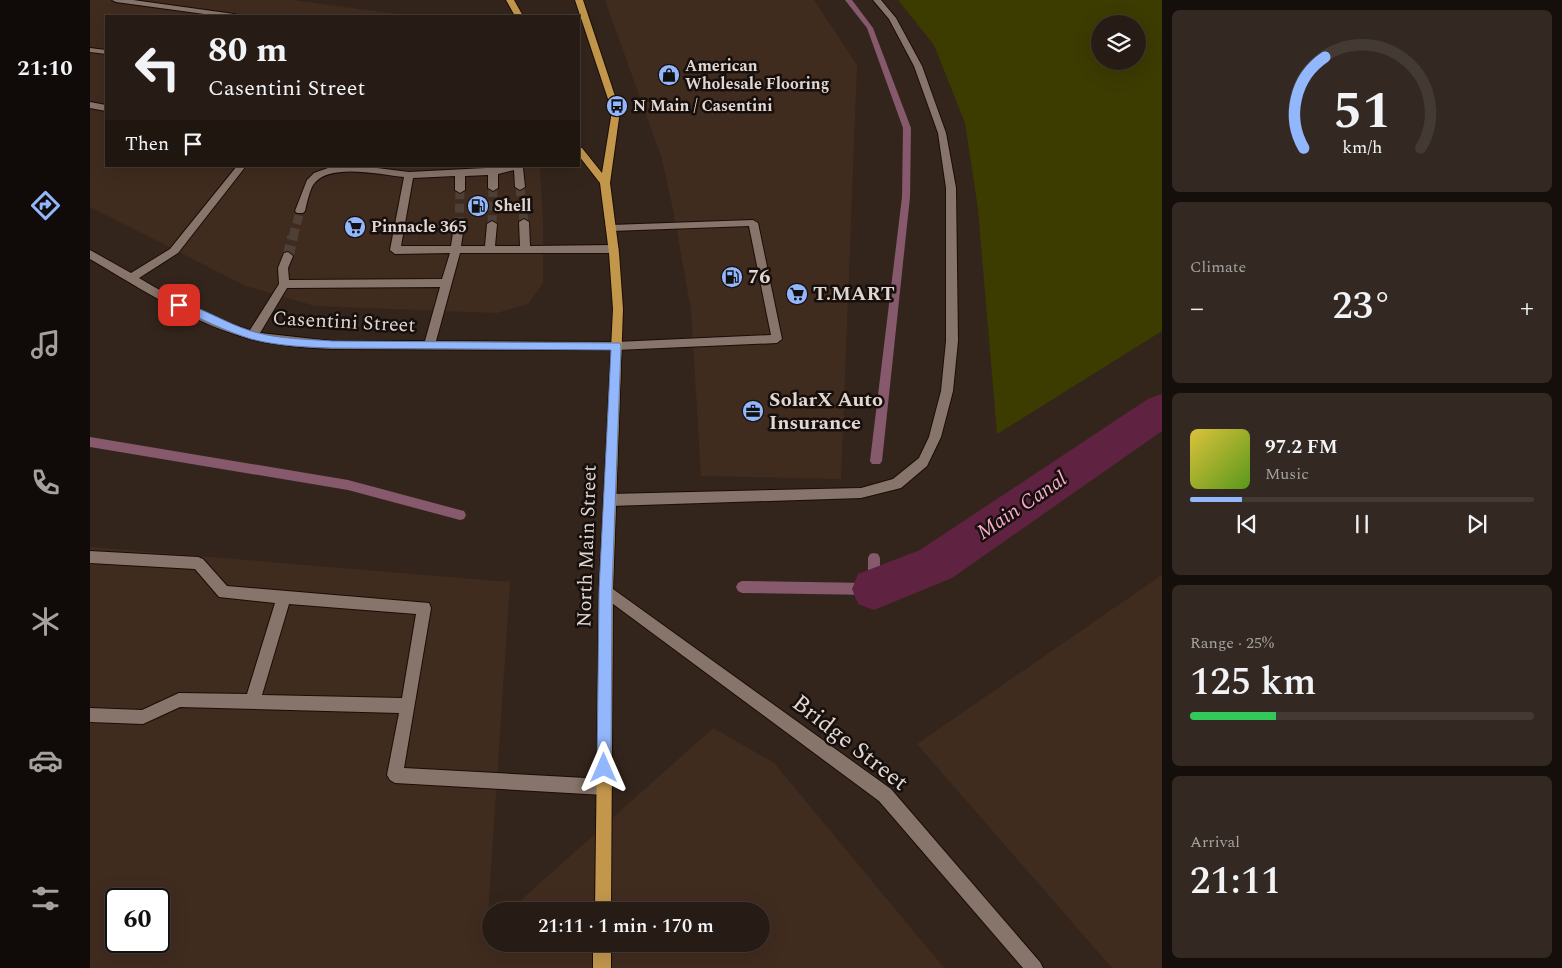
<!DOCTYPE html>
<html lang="en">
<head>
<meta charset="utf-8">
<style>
	body { margin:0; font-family:Spectral,serif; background:#332922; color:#f1f3f6; height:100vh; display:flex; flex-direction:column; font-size:19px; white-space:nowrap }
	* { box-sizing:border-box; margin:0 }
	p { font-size:16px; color:#a4a1a0 }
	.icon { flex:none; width:28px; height:28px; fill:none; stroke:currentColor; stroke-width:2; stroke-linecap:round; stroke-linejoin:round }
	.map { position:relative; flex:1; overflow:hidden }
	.details { display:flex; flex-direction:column; gap:10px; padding:10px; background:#150f0c; width:400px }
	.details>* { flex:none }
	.top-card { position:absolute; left:15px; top:15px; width:475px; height:152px; border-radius:0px; box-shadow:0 5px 20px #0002,0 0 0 1px #433a34; background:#271c15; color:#f1f3f6; overflow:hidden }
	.fabs { position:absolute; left:1001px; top:15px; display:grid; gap:10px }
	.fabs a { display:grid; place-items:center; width:55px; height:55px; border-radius:50%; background:#271c15; box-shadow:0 5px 20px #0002,0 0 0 1px #433a34; font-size:25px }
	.speed { position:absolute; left:15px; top:888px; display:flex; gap:10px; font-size:25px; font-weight:700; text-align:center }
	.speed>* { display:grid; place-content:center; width:65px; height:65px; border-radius:50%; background:#271c15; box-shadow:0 5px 20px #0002,0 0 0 1px #433a34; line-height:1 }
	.speed .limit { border:2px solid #111; border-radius:8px; background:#fff; color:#111 }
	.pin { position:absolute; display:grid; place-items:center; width:42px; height:42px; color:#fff; margin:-21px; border-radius:10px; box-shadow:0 2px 8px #0006 }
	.me { position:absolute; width:55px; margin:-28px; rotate:0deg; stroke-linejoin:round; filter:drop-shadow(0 0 4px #0008) }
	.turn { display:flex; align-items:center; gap:18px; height:105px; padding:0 20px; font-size:22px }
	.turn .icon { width:65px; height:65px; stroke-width:2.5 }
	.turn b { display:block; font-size:35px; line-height:42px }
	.then { display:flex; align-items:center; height:48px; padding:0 20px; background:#0003; gap:10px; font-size:19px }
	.big { font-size:38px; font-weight:600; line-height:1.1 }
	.details .card { flex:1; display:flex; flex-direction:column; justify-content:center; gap:8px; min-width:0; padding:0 18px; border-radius:8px; background:#332922 }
	.details .dial { align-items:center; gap:0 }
	.dial svg { height:130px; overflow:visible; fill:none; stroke:#433a34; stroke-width:7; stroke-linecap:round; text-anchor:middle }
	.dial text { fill:#f1f3f6; stroke:none }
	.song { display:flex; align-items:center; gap:15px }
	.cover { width:60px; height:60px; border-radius:8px; background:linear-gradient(135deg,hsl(50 70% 55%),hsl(90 70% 35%)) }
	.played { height:5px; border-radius:2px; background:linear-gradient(90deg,#93b7fd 15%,#433a34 15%) }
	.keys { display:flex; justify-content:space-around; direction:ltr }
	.heat { display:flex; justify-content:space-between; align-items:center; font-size:28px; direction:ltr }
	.charge { height:8px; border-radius:4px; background:linear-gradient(90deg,#34c759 25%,#433a34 0) }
	.trip { position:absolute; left:392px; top:902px; width:288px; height:50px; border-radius:25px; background:#271c15; box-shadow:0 5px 20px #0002,0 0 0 1px #433a34; font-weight:600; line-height:50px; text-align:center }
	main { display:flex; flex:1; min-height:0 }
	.dock { display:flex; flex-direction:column; width:90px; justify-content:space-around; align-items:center; background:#100b08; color:#a4a1a0 }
	.dock .icon { width:35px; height:35px }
	.dock .selected { color:#93b7fd }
	.dock b { font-size:22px; color:#f1f3f6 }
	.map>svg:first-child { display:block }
	.built { fill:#402b1f; fill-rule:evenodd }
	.green { fill:#3c3b00; fill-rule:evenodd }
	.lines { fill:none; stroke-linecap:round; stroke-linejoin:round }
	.stream { fill:#86596c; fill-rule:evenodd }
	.canal { fill:#5f2341; fill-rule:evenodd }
	.minor-tunnel-far1 { stroke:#4e4037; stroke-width:9; stroke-dasharray:9 4.5; stroke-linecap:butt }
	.minor-tunnel { stroke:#4e4037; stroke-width:11; stroke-dasharray:11 5.5; stroke-linecap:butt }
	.minor-casing { stroke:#1b0d06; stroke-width:2 }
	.major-casing { stroke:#1b0d06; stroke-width:2 }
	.minor { fill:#87756b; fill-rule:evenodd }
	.major { fill:#c2974c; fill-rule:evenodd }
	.route { fill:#93b7fd; stroke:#6077a4 }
	.labels { text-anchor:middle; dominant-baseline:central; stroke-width:5; stroke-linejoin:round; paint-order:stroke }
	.far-poi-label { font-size:16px; font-weight:bold; fill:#e1d6d1; stroke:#160f0c; text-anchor:start }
	.poi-label { font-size:20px; font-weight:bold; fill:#e1d6d1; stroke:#160f0c; text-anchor:start }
	.street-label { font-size:20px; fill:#e1d6d1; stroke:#160f0c }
	.water-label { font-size:21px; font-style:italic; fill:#f7a9cb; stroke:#160f0c }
	.near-street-label { font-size:24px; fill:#e1d6d1; stroke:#160f0c }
</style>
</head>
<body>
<main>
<nav class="dock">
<b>21:10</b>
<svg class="icon selected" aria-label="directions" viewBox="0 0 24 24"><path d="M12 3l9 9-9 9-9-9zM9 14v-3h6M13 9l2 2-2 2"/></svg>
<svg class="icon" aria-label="music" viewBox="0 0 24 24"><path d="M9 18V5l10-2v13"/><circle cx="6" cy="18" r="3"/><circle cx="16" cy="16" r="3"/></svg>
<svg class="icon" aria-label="phone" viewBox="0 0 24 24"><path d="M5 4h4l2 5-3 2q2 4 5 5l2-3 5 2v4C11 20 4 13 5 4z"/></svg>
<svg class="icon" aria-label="climate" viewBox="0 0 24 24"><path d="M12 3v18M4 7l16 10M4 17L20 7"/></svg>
<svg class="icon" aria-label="car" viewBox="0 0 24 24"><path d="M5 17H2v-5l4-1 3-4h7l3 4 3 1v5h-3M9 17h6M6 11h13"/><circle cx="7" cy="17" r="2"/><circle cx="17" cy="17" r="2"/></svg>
<svg class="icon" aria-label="filters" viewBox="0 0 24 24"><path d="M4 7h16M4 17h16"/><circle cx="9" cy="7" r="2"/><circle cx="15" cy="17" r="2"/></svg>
</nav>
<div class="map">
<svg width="1072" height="968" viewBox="0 0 1072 968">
	<rect width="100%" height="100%" fill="#34251c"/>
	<path class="built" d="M0,0H201L323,16H16V166H450L453,223V283L438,304L407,313L225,306L156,286L0,207Z
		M515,0H724L767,65L751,479L611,476L601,310L583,209L572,159Z
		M0,547L420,582L397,930L401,927V944H671V911H419L623,728L684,763L854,968H0ZM26,899H69V941H26Z
		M1072,575V968H1022L827,744Z"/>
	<path class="green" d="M808,0H1072V331L907,434L888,209L875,123L844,45ZM1010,24H1048V61H1010Z"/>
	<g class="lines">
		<path class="stream" d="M755,0H762L783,28L821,128L820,197L792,461L790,464H782L780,461L812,197L813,128L777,28Z
			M0,437L258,480L370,510L374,511L376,515L374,519L370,520L258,490L0,447Z
			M784,553L788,554L790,558V589L788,593L784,595L652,593L648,591L646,587L648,583L652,581L778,583V558L780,554Z"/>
		<path class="canal" d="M1072,394V431L862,578L784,610L768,604L762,589L768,574L830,550L1058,399Z"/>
		<path class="minor-tunnel-far1" d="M430,187L434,222
			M402,224L403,188
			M369,226L370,190
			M203,237L210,211"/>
		<path class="minor-tunnel" d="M198,256L203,236"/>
		<g class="minor-casing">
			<path id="minor" d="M22,0H43L144,14L148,16H129L26,2Z
				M783,0H791L806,18L832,66L856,133L866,188L868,341L863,391L851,437L837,466L811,488L771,498L520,506L516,504L514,500L516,496L520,494L771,488L803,479L829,458L839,437L851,391L856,341V188L848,133L824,66L799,19Z
				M0,48L16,50V54L0,52Z
				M0,102L16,105V111L0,108Z
				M147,166H156L88,253L49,278C84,299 120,318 160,330L189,284L188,268L194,253L198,252L203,256L198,268L199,280L352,279L360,253L305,254L300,250L314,177C291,175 238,162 223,185C219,192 217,203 215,211L213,213H207L205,211L217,180L224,173L238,168L271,166L319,172L434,166L433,168L435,187L430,190L425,187L424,170L408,174V188L403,191L398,188V175L375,176V190L370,193L365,190V176L323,178L311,246H361L364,226L369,223L374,226L371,246H395L397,224L402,221L407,224L405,246H430L429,222L434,219L439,222L440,246L524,245L529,249L524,253H370L346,341L526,342L681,335L659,226L521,231L516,228L521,225L663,220L668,223L692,339L687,343L526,350L242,349C219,348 196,346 173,342C109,328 55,291 0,259V250L41,273L80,249ZM350,287L335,341H242L170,333L197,288Z
				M0,551L108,557L113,559L137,586L339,603L341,608L314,768L514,779L520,781L522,787L520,793L514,795L305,783L300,780L297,775L309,713L90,707L53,724L0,722V708L52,710L89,693L157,694L185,603L129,597L105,569L0,563ZM199,604L326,614L312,698L172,695Z
				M516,584L801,789L950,962L953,968H933L789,801L511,595L509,590L511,585Z"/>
		</g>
		<g class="major-casing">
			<path id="major" d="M416,0H424L433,16H425Z
				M485,0H493L530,111L520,183L529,253L533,309L523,590L521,911H505L509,590L523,309L519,253L510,183L489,156V147L492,148L512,173L522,111Z
				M503,944H521V968H503Z"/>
		</g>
		<use href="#minor" class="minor"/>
		<use href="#major" class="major"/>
	</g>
	<path class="route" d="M89,301C114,309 136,323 161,331C187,339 216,339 242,341L530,343L531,346L522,590L521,768L519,773L514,775L509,773L507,768L509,590L521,350L242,348C215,347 188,346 161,339C135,331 111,319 86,307V302Z"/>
	<defs>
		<g id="shop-disc" transform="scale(1.125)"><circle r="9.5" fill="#93b7fd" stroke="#160f0c"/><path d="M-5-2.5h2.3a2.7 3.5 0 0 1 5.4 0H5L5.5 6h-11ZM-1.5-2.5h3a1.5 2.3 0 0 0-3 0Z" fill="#111"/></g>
		<g id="bus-disc" transform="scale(1.125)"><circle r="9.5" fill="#93b7fd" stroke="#160f0c"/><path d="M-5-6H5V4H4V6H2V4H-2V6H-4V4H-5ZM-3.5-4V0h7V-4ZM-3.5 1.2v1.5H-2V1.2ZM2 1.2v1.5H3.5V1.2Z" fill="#111"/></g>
		<g id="fuel-disc" transform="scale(1.125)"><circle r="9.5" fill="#93b7fd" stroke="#160f0c"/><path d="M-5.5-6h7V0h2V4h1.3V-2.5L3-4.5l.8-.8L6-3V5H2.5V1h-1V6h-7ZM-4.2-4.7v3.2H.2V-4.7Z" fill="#111"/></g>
		<g id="supermarket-disc" transform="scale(1.125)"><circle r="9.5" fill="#93b7fd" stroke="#160f0c"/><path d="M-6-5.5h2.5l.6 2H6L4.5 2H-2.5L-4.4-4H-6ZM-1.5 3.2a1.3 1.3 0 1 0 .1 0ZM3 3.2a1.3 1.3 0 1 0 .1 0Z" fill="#111"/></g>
		<g id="office-disc" transform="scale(1.125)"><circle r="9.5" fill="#93b7fd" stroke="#160f0c"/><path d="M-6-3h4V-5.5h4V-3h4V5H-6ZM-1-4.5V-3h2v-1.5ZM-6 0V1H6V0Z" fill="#111"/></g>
	</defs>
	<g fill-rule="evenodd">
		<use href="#shop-disc" x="579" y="75"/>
		<use href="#bus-disc" x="527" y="106"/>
		<use href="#fuel-disc" x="388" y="206"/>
		<use href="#supermarket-disc" x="265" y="227"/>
		<use href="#fuel-disc" x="642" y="277"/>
		<use href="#supermarket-disc" x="707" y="294"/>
		<use href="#office-disc" x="663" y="411"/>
	</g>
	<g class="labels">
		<g class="far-poi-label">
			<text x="595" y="66">American<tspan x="595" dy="18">Wholesale Flooring</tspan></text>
			<text x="543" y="106">N Main / Casentini</text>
			<text x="404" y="206">Shell</text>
			<text x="281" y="227">Pinnacle 365</text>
		</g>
		<g class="poi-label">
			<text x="658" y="277">76</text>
			<text x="723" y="294">T.MART</text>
			<text x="679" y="400">SolarX Auto<tspan x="679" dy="23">Insurance</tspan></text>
		</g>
		<g class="street-label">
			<text transform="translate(254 322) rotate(3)">Casentini Street</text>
			<text transform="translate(497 546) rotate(-88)">North Main Street</text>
		</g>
		<g class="water-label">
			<text transform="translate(932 506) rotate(-34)">Main Canal</text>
		</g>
		<g class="near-street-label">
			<text transform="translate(760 743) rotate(38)">Bridge Street</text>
		</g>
	</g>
</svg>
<div class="fabs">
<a><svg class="icon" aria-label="layers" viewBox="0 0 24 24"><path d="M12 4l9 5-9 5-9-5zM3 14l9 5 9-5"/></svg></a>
</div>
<div class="speed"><div class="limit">60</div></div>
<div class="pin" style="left:89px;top:305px;background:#d93025"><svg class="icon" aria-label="arrive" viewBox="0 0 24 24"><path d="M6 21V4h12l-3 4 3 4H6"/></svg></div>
<svg class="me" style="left:514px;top:768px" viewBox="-20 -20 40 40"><path d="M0-17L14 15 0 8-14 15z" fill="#93b7fd" stroke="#fff" stroke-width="4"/></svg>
<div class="trip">21:11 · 1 min · 170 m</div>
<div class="top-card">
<div class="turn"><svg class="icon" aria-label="left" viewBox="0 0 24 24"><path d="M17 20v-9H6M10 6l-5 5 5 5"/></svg><div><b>80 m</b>Casentini Street</div></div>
<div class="then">Then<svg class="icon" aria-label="arrive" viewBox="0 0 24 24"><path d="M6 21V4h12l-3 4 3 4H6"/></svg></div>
</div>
</div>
<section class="details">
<div class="card dial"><svg viewBox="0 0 100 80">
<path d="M14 69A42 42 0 1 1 86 69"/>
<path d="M14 69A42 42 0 0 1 27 13" stroke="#93b7fd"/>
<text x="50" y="56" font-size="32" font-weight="700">51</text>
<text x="50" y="72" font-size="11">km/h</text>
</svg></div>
<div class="card"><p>Climate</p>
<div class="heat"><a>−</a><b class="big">23°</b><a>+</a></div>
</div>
<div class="card">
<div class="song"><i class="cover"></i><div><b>97.2 FM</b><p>Music</p></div></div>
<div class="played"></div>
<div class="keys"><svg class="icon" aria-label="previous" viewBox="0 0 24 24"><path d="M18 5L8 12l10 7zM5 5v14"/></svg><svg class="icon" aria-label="pause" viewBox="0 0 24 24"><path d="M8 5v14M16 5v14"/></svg><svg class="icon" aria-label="next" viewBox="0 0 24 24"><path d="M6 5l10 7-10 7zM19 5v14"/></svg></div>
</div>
<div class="card"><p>Range · 25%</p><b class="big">125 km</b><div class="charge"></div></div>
<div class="card"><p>Arrival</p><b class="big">21:11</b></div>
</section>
</main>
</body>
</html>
